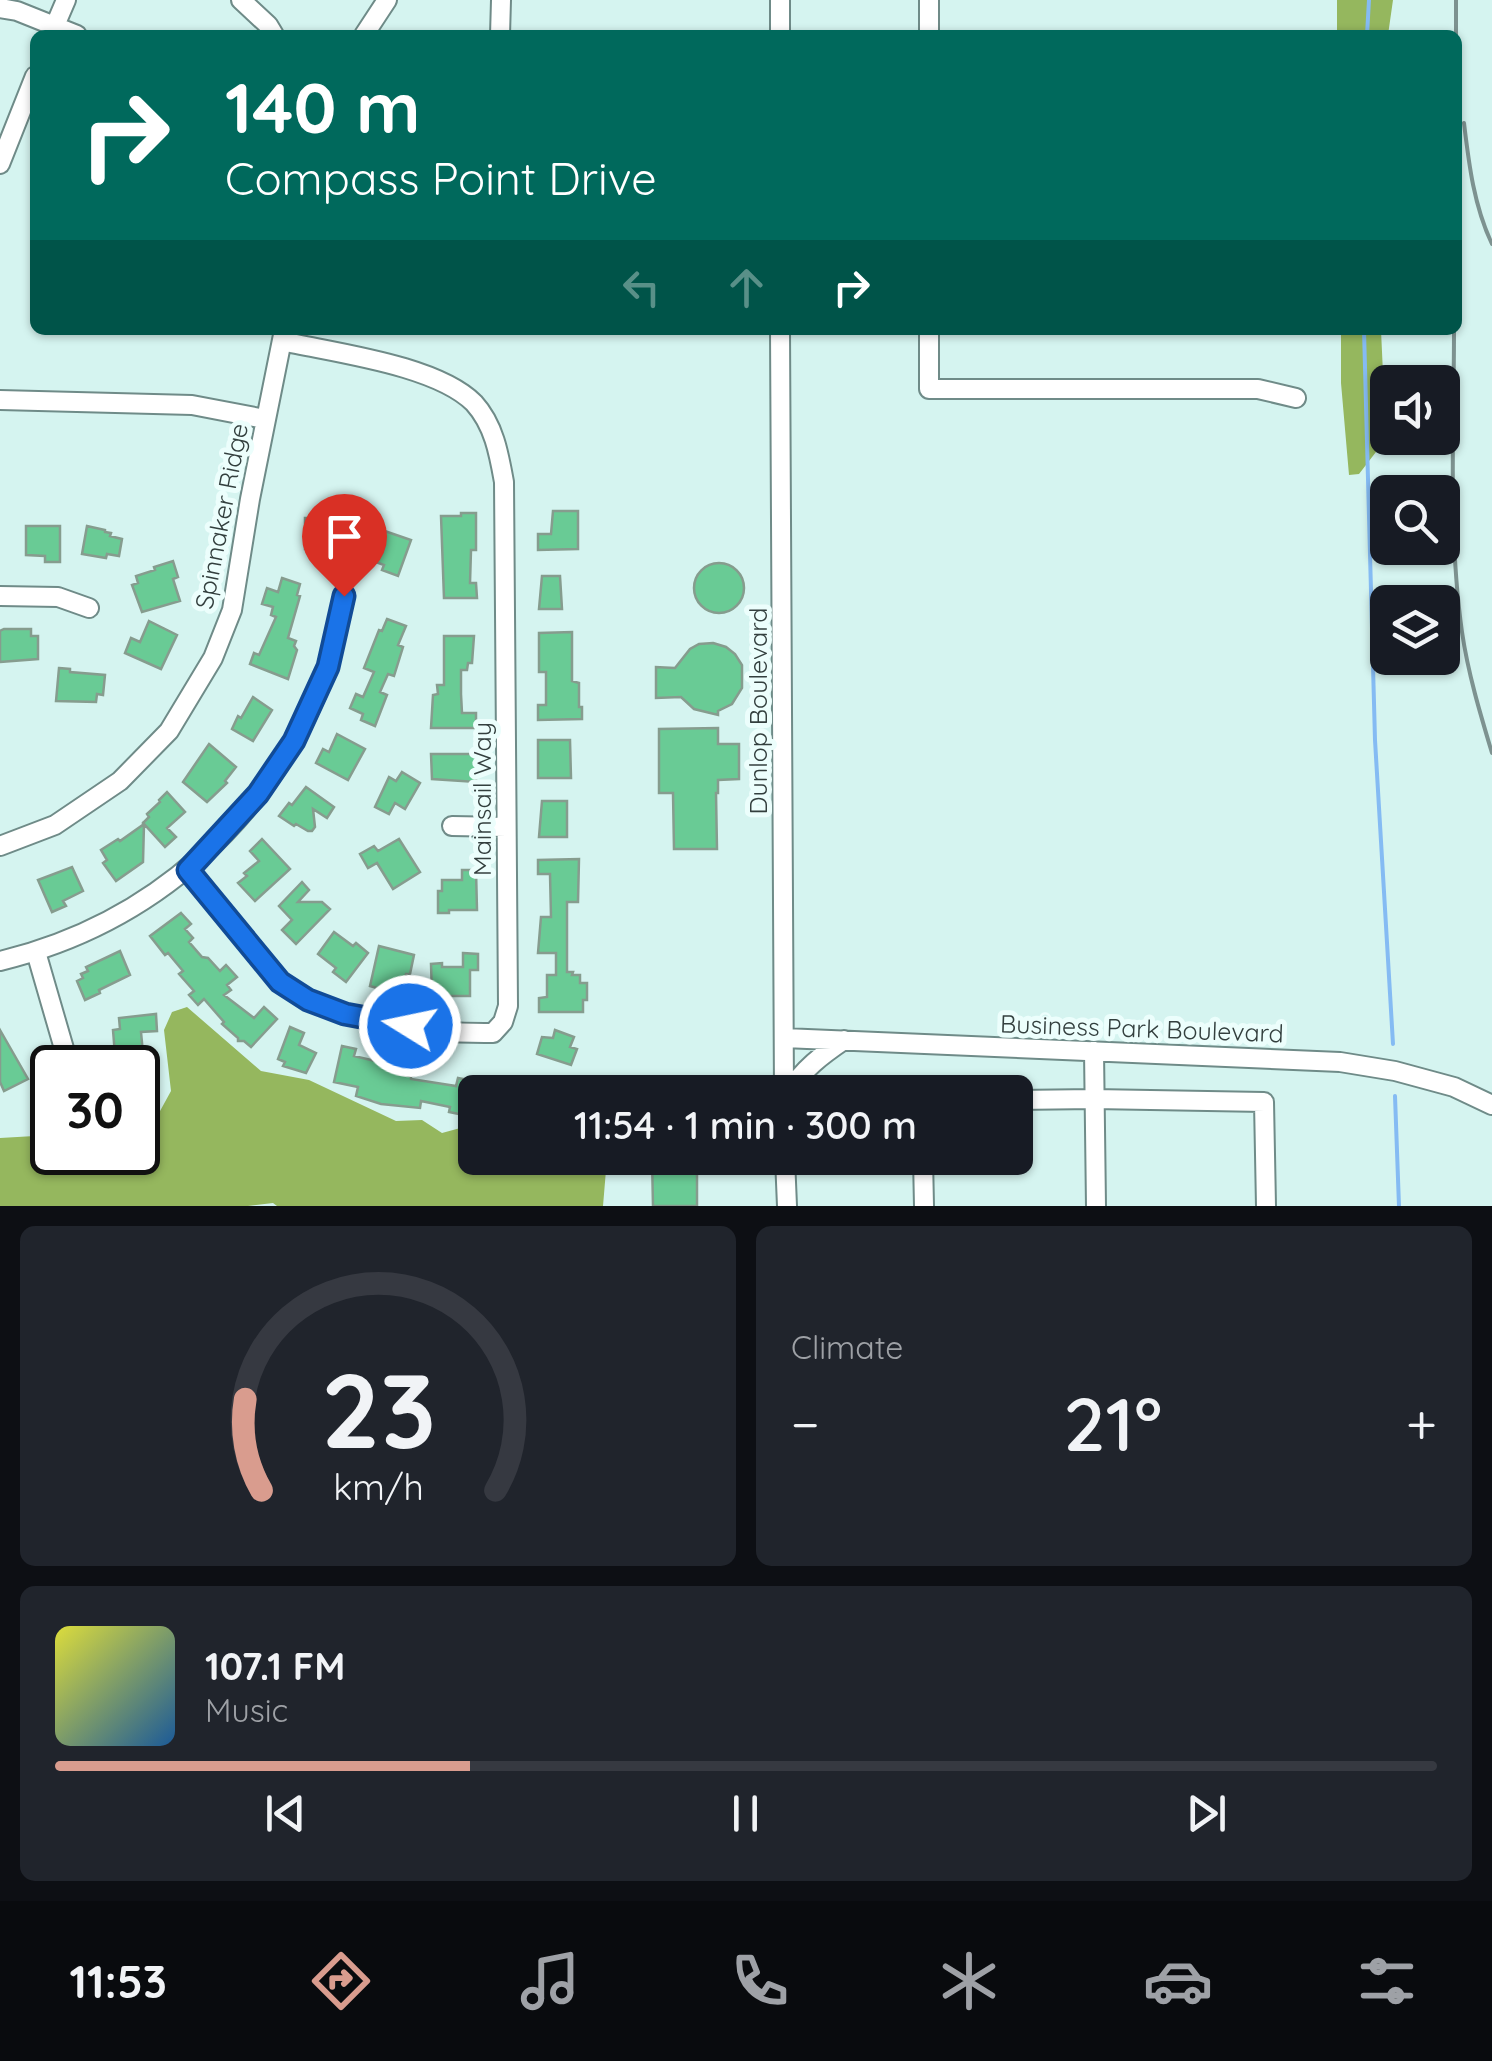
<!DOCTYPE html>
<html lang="en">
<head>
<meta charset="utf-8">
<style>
	body { margin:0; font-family:Quicksand,sans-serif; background:#20242c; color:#f1f3f6; height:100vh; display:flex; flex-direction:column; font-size:38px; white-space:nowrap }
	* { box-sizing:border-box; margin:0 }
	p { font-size:32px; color:#9ea1a6 }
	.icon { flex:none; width:55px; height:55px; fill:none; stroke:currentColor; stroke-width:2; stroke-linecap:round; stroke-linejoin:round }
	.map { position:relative; height:1206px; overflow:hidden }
	.panel { display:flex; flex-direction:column; gap:20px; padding:20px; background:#0d0f14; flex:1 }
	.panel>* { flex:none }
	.guide { position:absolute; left:30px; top:30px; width:1432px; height:305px; border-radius:15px; box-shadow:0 2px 8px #0004; background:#00695c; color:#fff; overflow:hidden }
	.tools { position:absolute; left:1370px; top:365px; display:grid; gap:20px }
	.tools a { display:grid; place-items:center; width:90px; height:90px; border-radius:15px; background:#171b24; box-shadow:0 2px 8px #0004; font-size:50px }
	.speed { position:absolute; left:30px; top:1045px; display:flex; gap:20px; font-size:50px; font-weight:700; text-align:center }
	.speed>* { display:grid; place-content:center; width:130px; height:130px; border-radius:50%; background:#171b24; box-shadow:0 2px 8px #0004; line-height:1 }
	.speed .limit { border:5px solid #111; border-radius:15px; background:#fff; color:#111 }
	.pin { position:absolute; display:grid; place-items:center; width:85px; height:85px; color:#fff; margin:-102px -42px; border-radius:50% 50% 50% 0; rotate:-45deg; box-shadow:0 0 10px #0007 }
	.pin .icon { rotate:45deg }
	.me { position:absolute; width:110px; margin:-55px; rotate:280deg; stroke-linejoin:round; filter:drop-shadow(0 0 8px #0008) }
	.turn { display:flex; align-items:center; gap:35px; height:210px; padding:0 30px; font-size:45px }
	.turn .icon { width:130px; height:130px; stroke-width:2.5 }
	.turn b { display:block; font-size:70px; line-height:85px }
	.lanes { display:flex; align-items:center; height:95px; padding:0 30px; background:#0003; justify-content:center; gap:50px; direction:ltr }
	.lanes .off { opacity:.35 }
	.big { font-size:75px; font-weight:600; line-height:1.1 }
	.panel .widget { flex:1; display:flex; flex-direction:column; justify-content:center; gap:15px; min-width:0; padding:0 35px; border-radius:15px; background:#20242c }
	.panel .dial { align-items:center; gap:0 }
	.dial svg { height:260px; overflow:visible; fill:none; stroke:#363941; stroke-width:7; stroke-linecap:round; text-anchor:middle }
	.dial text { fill:#f1f3f6; stroke:none }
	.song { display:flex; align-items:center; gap:30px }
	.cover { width:120px; height:120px; border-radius:15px; background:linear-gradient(135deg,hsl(60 70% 55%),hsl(210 70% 35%)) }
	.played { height:10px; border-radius:5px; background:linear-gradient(90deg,#d99c8e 30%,#363941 30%) }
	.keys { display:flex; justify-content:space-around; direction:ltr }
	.heat { display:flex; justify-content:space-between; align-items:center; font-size:55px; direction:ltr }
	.panel .tiles { flex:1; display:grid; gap:20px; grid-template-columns:1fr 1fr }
	.widget:last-child { grid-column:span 2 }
	.trip { position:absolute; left:458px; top:1075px; width:575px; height:100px; border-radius:15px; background:#171b24; box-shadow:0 2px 8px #0004; font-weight:600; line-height:100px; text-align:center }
	.tab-bar { display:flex; height:160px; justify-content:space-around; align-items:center; background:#090b0e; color:#9ea1a6 }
	.tab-bar .icon { width:70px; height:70px }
	.tab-bar .selected { color:#d99c8e }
	.tab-bar b { font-size:45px; color:#f1f3f6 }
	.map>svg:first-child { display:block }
	.forest { fill:#95b75e }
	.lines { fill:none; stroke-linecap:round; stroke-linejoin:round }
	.stream { stroke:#85bbf3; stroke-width:4 }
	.building { fill:#69cb95; stroke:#869c8e; stroke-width:2.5 }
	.minor-casing { stroke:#6f8b88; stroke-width:22 }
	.minor { stroke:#fff; stroke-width:18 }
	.rail { stroke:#7d9290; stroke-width:4 }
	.route-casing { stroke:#114b97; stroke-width:25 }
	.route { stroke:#1a73e8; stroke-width:18 }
	.labels { text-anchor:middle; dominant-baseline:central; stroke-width:10; stroke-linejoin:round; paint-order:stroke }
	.street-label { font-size:25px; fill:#333f3e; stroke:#ecfefc }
</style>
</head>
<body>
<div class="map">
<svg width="1492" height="1206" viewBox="0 0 1492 1206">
	<rect width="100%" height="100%" fill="#d5f4f0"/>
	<path class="forest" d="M1337,0H1393L1388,35H1337Z
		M1341,330H1381L1386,439L1359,474L1349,475L1341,383Z
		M187,1007L261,1071L309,1080L396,1121L422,1120L442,1133L475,1124V1158H607L603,1206H277L273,1203L248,1206H0V1138L52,1135V1152H138V1131L154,1122L171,1091L164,1030L172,1012Z"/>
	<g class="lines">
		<path class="stream" d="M1367,35L1369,0
			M1364,330L1375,740L1393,1044
			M1395,1096L1399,1206"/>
	</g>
	<path class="building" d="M553,511H578V549L538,550V534H551Z
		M461,513H476V550H471L470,583H476L477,598H444L441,516H461Z
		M336,515L340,520H350L351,548L305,549V518H327Z
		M26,526H60V562H45V556L26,555Z
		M87,526L105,530V532L111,533L110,536L122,539L119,556L107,554L106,558L82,554Z
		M376,528L411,540L398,576L382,570L384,565L365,558Z
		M173,561L178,577L173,579L180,601L142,612L132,585L138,583L136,576L155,570L154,567Z
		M694 588a25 25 0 1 1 50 0a25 25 0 1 1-50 0Z
		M542,576H560L562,609H539Z
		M282,578L300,584L297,595L300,596L288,638L296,641L294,646L297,650L288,679L250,664L254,653L259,655L276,617L271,615L273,607L262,604L267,588L278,592Z
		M387,619L406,626L398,645L403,647L394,676L388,674L380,692L387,695L375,726L361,720L363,714L350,708L356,694L363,697L374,672L364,668L379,630L382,631Z
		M149,621L177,635L161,669L125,653L131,638L140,642Z
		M4,629H31V636H38V659L0,662V631Z
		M572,632V681L579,683V707H582V719L538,720V705H546V672H539V633Z
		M444,636H474L472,663H468L467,670H461V694L462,713H476V728H431L433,695L438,694L437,685H444Z
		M713,643L726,647L735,654L742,665V688L732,704L718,711V715L694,709L681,697L656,698V667L675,668L690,649L699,644Z
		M59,668L70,669V672L105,675L103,695L97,694L96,702L56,701Z
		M253,697L272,710L253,741L232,729L238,716L241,718Z
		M718,728V744H739V779L718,780V793H716L717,849H674L673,793H659V729Z
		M337,734L365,749L348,780L316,763L323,749L329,752Z
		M538,740H570L571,778H538Z
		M209,744L236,767L225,781L227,783L207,802L183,782Z
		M431,754H476V782L432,779Z
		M402,772L420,783L405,809L395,803L389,814L375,807L389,777L396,781Z
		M306,787L334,807L327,818L313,809L315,827L312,831H308L296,824L294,826L279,816L289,803L292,805Z
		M167,792L185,812L167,828L176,837L165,847L144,824L143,862L116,881L103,863L107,860L101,850L118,839L120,841L144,824L143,823L149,817L147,814L160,802L159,800Z
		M542,801H567V837H539Z
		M262,839L290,869L255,901L238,883L247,876L244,873L259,861L250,851Z
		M399,839L420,872L393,889L377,863L368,868L360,854L374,846L378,851Z
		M579,859L578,902H567V972H573L572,975H580V983H587V1000H583V1012H539V998L547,997V975H556V953H538L541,917H551L550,874H538V860Z
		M72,867L83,891L63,901L66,906L52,912L38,880Z
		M462,870H476L477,910H449V913H438V891H442V880H462Z
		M302,882L309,890L298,902H322L330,909L296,944L282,930L292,920L279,906Z
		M181,913L191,924L185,929L193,938L189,942L202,957L208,958L220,971L226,965L237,977L227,985L231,990L224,995L254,1018L264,1007L277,1019L251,1047L244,1041H238V1038L222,1024L224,1022L204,999L198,1005L189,995L194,991L179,974L183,971L168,953L165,955L150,936Z
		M334,932L353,946L356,943L368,953L346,982L333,972L336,968L318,954Z
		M379,946L414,955L410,974H406L403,986L385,985L384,990L370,986Z
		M120,951L130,975L99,990L100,993L85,1000L77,981L83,978L81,974L88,971L86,967Z
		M463,953L478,954V970H470V996H432L431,964L442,963V967H463Z
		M156,1014L157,1031L141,1032L143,1053L115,1055L113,1030L120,1029L119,1018Z
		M290,1027L304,1033L299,1045L316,1053L306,1073L283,1066L285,1062L278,1059Z
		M0,1030L28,1079L4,1091L0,1082Z
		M555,1030L574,1037L570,1047L577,1049L571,1065L537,1054L542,1037L553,1038Z
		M342,1046L356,1049L354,1056L384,1063V1056H399L398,1074L411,1076V1079L456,1086L458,1078L473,1081L464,1115L449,1112L450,1107L421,1101L420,1108L381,1104L356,1096L358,1087L334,1082Z
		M652,1158H697V1206H653Z"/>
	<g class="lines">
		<g class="minor-casing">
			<path id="minor" d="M241,0L268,25L274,35
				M0,8L17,11L77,35
				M51,35L66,0
				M364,35L387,0
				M500,35L501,0
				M780,35V0
				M929,35V0
				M0,164L35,76
				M780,330L784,1092
				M929,330V389H1258L1296,398
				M0,400L192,405L265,419
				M0,596L58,597L89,608
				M452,826L506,827
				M0,846L55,825L120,781L169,731L213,658L232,610L250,499L284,330
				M188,870C209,896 231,922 253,948C262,960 271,974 283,984C333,1022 431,1034 493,1033L503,1022L508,1006L504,482C499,454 494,425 474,403C436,365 335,353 282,341
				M36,952L65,1052
				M0,961C153,924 270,819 326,671C335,648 338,621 344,596
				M784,1038L1340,1062L1395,1071L1454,1087L1492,1105
				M1094,1051L1096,1206
				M789,1092C803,1069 822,1055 844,1040
				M1015,1100L1094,1099L1264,1102L1266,1206
				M785,1158L787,1206
				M923,1158L924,1206"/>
		</g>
		<use href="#minor" class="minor"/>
		<path class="rail" d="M1456,35V0
			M1464,123C1469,165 1474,206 1492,244
			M1454,330C1454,430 1448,533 1462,632C1468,673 1480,713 1492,753"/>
	</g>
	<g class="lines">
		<g class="route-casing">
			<path id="route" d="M344,596L328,667L294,741L258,794L188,870L280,982L308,1000L345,1014L410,1026"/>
		</g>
		<use href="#route" class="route"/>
	</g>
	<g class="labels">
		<g class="street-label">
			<text transform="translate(221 516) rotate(-79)">Spinnaker Ridge</text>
			<text transform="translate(757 711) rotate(-90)">Dunlop Boulevard</text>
			<text transform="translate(481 799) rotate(-90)">Mainsail Way</text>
			<text transform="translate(1142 1028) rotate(2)">Business Park Boulevard</text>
		</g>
	</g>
</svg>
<div class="tools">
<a><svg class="icon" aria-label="sound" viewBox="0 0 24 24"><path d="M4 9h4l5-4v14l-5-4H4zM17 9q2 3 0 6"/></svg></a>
<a><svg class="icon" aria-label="search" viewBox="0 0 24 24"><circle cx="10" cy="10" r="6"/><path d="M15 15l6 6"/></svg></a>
<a><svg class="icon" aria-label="layers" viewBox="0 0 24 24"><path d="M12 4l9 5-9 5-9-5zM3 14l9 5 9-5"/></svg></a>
</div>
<div class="speed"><div class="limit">30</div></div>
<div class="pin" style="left:344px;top:596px;background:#d93025"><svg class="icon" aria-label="arrive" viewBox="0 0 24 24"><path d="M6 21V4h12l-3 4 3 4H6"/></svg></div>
<svg class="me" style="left:410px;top:1026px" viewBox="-20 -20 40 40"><circle r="17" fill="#1a73e8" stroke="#fff" stroke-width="3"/><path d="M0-11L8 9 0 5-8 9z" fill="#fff"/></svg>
<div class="trip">11:54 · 1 min · 300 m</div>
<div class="guide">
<div class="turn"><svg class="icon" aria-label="right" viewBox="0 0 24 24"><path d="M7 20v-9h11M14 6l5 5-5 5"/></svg><div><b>140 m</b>Compass Point Drive</div></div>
<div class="lanes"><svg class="icon off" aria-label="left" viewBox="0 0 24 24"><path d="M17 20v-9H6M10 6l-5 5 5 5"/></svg><svg class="icon off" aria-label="ahead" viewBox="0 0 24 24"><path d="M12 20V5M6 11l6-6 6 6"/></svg><svg class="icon" aria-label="right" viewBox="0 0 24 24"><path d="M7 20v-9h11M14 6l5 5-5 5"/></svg></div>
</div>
</div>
<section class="panel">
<div class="tiles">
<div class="widget dial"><svg viewBox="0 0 100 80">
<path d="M14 69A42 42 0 1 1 86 69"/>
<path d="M14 69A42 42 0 0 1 9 41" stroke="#d99c8e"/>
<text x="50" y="56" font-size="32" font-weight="700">23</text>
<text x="50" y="72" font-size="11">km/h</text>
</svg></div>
<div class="widget"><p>Climate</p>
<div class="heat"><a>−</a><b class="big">21°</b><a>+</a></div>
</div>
<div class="widget">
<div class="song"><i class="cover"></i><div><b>107.1 FM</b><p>Music</p></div></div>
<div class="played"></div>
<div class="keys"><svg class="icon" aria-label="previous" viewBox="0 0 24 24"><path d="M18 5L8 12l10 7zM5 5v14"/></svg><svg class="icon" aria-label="pause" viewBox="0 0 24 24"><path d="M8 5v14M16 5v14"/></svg><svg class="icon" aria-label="next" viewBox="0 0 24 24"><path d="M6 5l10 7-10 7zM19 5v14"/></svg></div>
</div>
</div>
</section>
<nav class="tab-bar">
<b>11:53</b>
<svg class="icon selected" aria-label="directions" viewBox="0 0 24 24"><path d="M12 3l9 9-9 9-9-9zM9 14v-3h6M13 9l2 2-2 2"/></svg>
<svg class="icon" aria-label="music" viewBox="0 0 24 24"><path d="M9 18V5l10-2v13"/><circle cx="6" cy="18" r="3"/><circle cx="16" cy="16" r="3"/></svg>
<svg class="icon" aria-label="phone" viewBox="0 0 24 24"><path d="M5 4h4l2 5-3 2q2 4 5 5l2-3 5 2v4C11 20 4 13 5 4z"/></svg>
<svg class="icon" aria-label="climate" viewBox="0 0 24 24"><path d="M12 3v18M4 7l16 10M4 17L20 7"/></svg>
<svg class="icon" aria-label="car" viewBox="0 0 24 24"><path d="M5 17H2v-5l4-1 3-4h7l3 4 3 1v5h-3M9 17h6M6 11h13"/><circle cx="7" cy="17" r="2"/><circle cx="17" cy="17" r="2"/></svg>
<svg class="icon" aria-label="filters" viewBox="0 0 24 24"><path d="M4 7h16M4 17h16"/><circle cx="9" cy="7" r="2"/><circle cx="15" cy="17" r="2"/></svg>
</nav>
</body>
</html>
